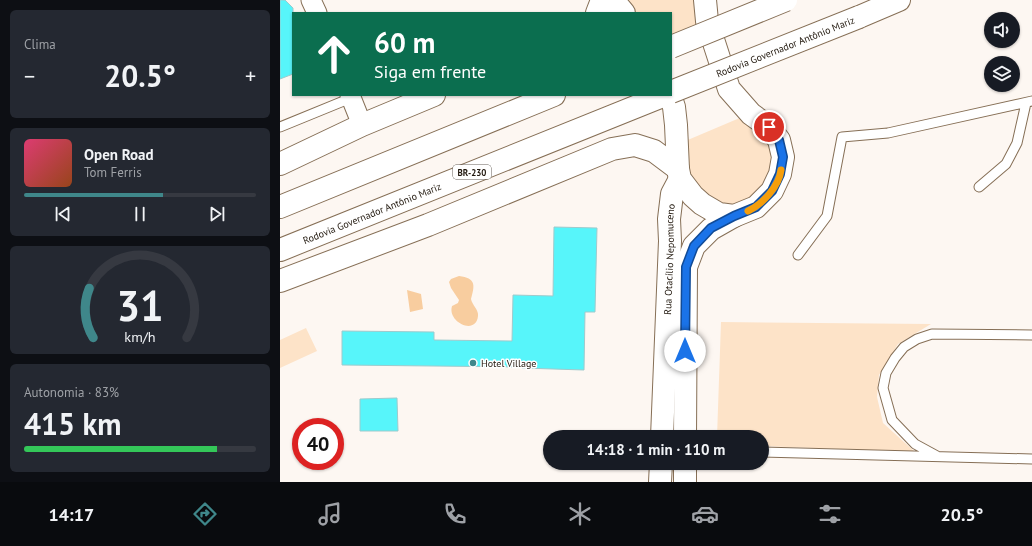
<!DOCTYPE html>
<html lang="pt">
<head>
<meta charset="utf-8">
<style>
	body { margin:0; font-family:"PT Sans",sans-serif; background:#242831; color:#f1f3f6; height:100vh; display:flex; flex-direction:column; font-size:15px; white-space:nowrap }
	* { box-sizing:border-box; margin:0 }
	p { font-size:13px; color:#9ea1a6 }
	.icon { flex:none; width:22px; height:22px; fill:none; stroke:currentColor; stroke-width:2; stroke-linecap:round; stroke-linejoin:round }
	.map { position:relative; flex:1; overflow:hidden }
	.panel { display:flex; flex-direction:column; gap:10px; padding:10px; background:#0d0f14; width:280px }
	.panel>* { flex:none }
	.top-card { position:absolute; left:12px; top:12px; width:380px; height:84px; border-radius:0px; box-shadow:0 1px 3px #0004; background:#0b6e4f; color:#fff; overflow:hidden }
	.fabs { position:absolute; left:704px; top:12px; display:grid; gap:8px }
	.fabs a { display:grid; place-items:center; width:36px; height:36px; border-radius:50%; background:#171b24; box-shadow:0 1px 3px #0004; font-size:20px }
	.speed { position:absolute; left:12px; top:418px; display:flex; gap:8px; font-size:20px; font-weight:700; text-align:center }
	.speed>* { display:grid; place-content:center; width:52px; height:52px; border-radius:50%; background:#171b24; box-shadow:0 1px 3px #0004; line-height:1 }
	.speed .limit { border:6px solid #d22; background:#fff; color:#111 }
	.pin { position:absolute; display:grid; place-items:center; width:34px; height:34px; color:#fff; margin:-17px; border:2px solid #fff; border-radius:50%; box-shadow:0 1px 4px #0007 }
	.me { position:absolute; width:44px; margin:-22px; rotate:0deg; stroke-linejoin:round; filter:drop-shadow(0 0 3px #0008) }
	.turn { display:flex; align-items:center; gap:14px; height:84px; padding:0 16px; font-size:18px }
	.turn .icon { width:52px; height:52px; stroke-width:2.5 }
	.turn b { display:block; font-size:28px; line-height:34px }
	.big { font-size:30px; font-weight:600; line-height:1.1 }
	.panel .tile { flex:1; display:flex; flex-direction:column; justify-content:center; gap:6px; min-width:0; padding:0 14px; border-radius:6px; background:#242831 }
	.panel .dial { align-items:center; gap:0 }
	.dial svg { height:104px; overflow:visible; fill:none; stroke:#363941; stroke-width:7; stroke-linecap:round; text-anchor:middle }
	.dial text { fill:#f1f3f6; stroke:none }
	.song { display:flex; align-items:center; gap:12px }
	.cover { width:48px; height:48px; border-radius:6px; background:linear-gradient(135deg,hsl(340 70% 55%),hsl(20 70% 35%)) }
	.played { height:4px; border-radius:2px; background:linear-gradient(90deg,#3f878a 60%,#363941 60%) }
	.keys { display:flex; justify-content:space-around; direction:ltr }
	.heat { display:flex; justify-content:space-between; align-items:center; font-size:22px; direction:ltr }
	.charge { height:6px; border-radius:3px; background:linear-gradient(90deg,#34c759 83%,#363941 0) }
	.trip { position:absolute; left:263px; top:430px; width:226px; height:40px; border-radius:20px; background:#171b24; box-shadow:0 1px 3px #0004; font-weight:600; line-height:40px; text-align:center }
	.dock { display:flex; height:64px; justify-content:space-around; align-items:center; background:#090b0e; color:#9ea1a6 }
	.dock .icon { width:28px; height:28px }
	.dock .current { color:#3f878a }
	.dock b { font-size:18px; color:#f1f3f6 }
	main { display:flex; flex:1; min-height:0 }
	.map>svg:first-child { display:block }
	.green { fill:#fde3c8 }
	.water { fill:#f8cd9f }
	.building { fill:#57f5fa; stroke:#9ecacc }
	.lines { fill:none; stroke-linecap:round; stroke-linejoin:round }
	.lane-casing { stroke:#866f56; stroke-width:11 }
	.street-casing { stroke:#866f56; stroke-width:21 }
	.secondary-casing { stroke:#866f56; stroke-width:24 }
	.highway-casing { stroke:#866f56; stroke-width:24 }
	.lane { stroke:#fff; stroke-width:9 }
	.street { stroke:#fff; stroke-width:19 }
	.secondary { stroke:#fff; stroke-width:22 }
	.highway { stroke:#fff; stroke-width:22 }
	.highway-bridge-casing { stroke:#866f56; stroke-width:24; stroke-linecap:butt }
	.highway-bridge { stroke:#fff; stroke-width:22 }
	.route-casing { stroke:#114b97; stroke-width:10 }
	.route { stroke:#1a73e8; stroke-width:7 }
	.slow { stroke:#f59e0b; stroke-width:7 }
	.poi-dot { fill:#3f878a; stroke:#fff; stroke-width:1.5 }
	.labels { text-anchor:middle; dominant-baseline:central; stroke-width:3; stroke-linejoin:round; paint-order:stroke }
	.shield { fill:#fff; stroke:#645d56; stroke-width:1 }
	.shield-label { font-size:9px; font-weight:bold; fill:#21180e }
	.street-label { font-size:10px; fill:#21180e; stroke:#fff }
	.poi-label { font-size:10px; fill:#21180e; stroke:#fff; text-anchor:start }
</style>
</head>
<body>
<main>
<section class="panel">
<div class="tile"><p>Clima</p>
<div class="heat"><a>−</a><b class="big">20.5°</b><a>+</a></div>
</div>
<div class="tile">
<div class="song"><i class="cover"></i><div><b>Open Road</b><p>Tom Ferris</p></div></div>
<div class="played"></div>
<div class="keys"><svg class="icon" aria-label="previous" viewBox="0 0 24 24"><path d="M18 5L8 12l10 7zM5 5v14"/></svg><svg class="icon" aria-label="pause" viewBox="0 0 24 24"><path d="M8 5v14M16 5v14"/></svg><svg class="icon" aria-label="next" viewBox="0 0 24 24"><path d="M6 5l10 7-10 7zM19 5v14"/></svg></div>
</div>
<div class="tile dial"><svg viewBox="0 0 100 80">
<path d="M14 69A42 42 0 1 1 86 69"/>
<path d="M14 69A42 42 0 0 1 11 31" stroke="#3f878a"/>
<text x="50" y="56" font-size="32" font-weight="700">31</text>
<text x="50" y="72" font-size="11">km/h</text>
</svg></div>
<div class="tile"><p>Autonomia · 83%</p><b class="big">415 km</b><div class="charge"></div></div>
</section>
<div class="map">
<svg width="752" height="482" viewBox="0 0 752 482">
	<rect width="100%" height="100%" fill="#fdf7f2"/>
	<path class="green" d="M341,0H420L419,28L391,37V13H351Z
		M462,117L491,139L494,167L482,191L468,204L448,208L431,204L406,174L403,142Z
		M441,322L651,324L618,344L599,375L597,397L603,423L635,452L482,446V437H437Z
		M26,328L37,351L0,368V340Z"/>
	<path class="water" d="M179,276C196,278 195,285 191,299C192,305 199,310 198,316C196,336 167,322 172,306L178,303L179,300L171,288L169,282L171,279Z
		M127,290L141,294L143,309L130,312Z"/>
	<path class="building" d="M0,0H5L13,8V74L0,79Z
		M274,227L317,228L315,312H305L304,370L242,368V367L62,365V331L154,332V340L232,341L233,295L273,296Z
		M117,398L118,431H80V399Z"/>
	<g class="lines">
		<g class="lane-casing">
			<path id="lane" d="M0,127L71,98
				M699,187L726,164L737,143L746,103
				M518,255L547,216L562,137L608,133L752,101
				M482,452L752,459
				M657,456L635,444L612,420L603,388L606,373L615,358L624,347L637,339L652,334L752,335"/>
		</g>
		<g class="street-casing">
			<path id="street" d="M31,0L37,13
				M70,95L82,125"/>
		</g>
		<g class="secondary-casing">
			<g id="secondary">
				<path d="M333,0L344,13"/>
				<path d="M317,13L322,0"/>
				<path d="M390,95L394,107L396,125L398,169L400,179L413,196L422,204L439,214L454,216L476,207L492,191L500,174L503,157L499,140L489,127L471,114L449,89L427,21L425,0"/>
				<path d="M0,164L82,125L154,95"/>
				<path d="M0,281L148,225L332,149L355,145L374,151L398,169"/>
				<path id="s1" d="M382,437L390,241L389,219L392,194L400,179"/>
				<path d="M405,437L406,267L414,246L431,229L454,216"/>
				<path d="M405,463V482"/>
				<path d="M380,482L381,463"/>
			</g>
		</g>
		<g class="highway-casing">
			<g id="highway">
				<path d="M579,17L619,0"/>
				<path d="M0,207L274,95"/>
				<path id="s2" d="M0,250L385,95"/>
			</g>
		</g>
		<use href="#lane" class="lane"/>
		<use href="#street" class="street"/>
		<use href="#secondary" class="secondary"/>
		<use href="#highway" class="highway"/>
		<g class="highway-bridge-casing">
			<g id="highway-bridge">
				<path d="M391,47L506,0"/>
				<path id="s3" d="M391,92L579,17"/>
			</g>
		</g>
		<use href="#highway-bridge" class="highway-bridge"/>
	</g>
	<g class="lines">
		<g class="route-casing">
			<path id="route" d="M405,351L406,267L414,246L431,228L454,216L476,207L492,191L500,174L503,157L499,140L489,127"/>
		</g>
		<use href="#route" class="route"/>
		<path class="slow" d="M468,211C483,204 499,186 501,170"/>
	</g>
	<circle class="poi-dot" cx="193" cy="363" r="4"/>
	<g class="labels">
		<rect class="shield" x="173" y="165" width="38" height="14" rx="3"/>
		<g class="shield-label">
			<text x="192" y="172">BR-230</text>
		</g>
		<g class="street-label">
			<text stroke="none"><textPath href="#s3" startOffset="123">Rodovia Governador Antônio Mariz</textPath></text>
			<text stroke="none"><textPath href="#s2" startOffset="99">Rodovia Governador Antônio Mariz</textPath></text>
			<text stroke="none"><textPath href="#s1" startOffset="178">Rua Otacílio Nepomuceno</textPath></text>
		</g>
		<g class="poi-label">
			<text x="201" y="363">Hotel Village</text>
		</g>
	</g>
</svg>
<div class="fabs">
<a><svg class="icon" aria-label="sound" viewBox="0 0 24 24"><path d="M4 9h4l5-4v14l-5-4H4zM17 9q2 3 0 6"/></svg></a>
<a><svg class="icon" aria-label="layers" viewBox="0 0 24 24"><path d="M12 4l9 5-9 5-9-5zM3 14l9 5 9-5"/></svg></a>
</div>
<div class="speed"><div class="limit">40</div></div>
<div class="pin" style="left:489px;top:127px;background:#d93025"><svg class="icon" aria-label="arrive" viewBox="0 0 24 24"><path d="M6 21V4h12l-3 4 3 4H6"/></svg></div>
<svg class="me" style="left:405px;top:351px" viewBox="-20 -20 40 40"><circle r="19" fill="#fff"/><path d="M0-13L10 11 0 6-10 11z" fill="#1a73e8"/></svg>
<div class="trip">14:18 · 1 min · 110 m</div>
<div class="top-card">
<div class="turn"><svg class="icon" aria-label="ahead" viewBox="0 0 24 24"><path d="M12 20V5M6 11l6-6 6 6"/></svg><div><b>60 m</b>Siga em frente</div></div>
</div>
</div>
</main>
<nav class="dock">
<b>14:17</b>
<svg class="icon current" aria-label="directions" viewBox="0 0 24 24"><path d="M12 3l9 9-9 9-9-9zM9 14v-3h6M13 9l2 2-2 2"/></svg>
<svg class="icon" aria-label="music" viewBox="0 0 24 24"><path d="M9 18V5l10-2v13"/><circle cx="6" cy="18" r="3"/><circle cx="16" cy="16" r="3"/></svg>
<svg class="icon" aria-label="phone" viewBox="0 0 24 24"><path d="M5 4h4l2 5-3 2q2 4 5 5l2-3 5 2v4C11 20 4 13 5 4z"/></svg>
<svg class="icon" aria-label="climate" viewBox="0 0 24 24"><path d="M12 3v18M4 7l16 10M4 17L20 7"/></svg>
<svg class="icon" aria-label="car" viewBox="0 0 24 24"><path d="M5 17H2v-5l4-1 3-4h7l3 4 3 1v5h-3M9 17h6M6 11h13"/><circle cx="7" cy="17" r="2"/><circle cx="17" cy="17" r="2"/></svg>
<svg class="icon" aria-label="filters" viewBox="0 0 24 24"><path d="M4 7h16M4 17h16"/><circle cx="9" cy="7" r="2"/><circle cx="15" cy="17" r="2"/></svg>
<b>20.5°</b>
</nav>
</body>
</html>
